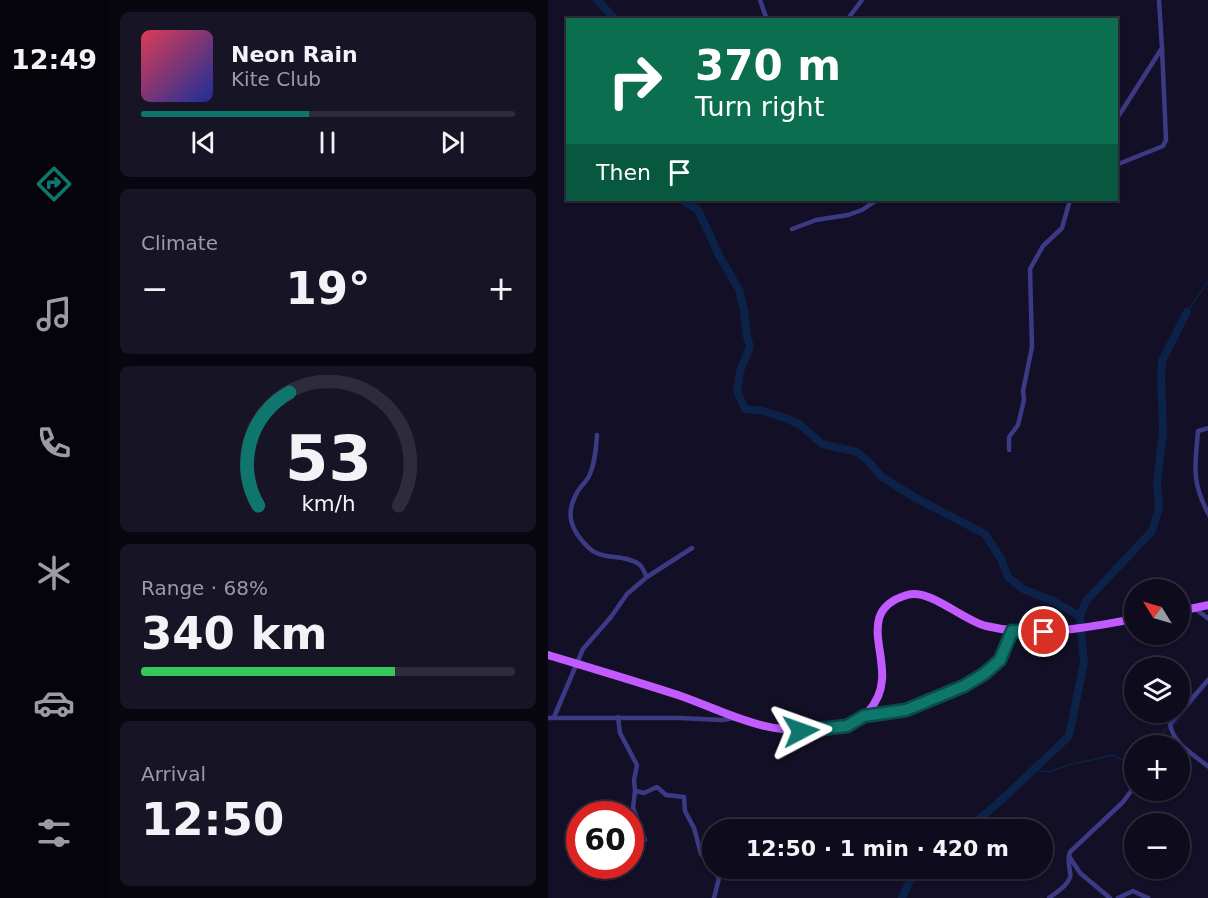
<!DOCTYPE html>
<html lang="en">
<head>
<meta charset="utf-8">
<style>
	body { margin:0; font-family:"DejaVu Sans",sans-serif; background:#171425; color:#f1f3f6; height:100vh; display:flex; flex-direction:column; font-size:22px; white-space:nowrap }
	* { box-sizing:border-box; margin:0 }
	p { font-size:20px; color:#9b9ba3 }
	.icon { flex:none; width:33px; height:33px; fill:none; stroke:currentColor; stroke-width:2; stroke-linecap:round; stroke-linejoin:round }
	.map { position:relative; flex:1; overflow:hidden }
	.panel { display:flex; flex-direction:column; gap:12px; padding:12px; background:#08060f; width:440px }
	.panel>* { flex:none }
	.top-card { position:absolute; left:18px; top:18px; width:552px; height:183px; border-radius:0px; box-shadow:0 2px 4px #0004,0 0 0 2px #2e2b3b; background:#0b6e4f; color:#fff; overflow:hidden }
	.needle { width:39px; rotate:307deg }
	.buttons { position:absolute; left:576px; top:579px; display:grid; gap:12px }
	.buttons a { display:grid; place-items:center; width:66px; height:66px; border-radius:50%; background:#0e0b1c; box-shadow:0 2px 4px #0004,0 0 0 2px #2e2b3b; font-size:30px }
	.speed { position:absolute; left:18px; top:801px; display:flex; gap:12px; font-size:30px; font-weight:700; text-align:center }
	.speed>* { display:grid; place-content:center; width:78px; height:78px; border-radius:50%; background:#0e0b1c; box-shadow:0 2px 4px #0004,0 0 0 2px #2e2b3b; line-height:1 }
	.speed .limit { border:9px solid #d22; background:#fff; color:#111 }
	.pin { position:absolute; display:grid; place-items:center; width:51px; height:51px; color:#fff; margin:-26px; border:3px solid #fff; border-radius:50%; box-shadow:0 2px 6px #0007 }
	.me { position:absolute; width:66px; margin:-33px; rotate:86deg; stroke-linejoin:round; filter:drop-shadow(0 0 4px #0008) }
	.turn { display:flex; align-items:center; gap:21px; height:126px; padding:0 30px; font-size:27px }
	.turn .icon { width:78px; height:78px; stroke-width:2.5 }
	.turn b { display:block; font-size:42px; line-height:51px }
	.then { display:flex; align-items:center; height:57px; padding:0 30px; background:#0003; gap:12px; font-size:22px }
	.big { font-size:45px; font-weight:700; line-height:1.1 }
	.panel .widget { flex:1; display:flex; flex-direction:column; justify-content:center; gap:9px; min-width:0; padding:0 21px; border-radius:9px; background:#171425 }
	.panel .dial { align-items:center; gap:0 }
	.dial svg { height:156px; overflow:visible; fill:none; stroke:#2e2b3b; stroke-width:7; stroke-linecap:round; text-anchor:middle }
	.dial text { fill:#f1f3f6; stroke:none }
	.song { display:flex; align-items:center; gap:18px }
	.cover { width:72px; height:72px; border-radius:9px; background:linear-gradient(135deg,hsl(350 70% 55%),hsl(230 70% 35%)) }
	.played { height:6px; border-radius:3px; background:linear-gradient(90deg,#0f766e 45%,#2e2b3b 45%) }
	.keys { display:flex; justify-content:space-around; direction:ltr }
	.heat { display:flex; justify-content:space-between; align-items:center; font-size:33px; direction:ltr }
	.charge { height:9px; border-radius:4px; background:linear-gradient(90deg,#34c759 68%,#2e2b3b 0) }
	.trip { position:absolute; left:154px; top:819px; width:351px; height:60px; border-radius:30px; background:#0e0b1c; box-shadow:0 2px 4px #0004,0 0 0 2px #2e2b3b; font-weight:700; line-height:60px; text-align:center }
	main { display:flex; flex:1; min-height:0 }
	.menu { display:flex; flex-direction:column; width:108px; justify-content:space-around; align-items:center; background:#06040b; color:#9b9ba3 }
	.menu .icon { width:42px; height:42px }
	.menu .selected { color:#0f766e }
	.menu b { font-size:27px; color:#f1f3f6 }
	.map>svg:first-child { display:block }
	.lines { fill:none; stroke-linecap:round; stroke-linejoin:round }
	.stream { stroke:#0c2248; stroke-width:1.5 }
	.river { stroke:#0c2248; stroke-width:8 }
	.street { stroke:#3d3a85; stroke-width:4.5 }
	.primary { stroke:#c25bff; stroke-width:8 }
	.route-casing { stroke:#0a4d48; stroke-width:15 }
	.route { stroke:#0f766e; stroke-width:10 }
</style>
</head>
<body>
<main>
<nav class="menu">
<b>12:49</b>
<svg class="icon selected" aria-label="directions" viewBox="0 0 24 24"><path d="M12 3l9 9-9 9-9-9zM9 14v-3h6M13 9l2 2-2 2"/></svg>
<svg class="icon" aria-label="music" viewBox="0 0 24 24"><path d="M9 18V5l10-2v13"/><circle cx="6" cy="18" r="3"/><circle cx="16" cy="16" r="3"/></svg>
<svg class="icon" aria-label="phone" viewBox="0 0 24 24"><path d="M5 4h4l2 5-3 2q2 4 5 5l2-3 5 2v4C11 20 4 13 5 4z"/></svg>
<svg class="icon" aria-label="climate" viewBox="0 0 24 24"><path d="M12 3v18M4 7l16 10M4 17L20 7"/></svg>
<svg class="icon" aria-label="car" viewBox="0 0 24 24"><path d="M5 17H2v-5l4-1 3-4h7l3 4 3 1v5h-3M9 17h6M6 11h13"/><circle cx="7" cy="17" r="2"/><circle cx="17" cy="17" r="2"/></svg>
<svg class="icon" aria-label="filters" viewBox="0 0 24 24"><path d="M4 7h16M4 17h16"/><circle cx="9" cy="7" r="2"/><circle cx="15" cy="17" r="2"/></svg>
</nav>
<section class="panel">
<div class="widget">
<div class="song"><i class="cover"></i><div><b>Neon Rain</b><p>Kite Club</p></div></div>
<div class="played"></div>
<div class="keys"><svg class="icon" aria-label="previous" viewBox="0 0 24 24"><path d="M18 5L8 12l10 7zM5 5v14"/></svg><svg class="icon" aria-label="pause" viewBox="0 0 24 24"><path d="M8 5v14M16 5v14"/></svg><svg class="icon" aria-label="next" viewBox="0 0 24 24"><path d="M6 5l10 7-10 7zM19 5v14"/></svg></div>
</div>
<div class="widget"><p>Climate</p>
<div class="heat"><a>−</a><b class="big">19°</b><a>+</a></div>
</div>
<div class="widget dial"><svg viewBox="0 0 100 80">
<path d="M14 69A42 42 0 1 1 86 69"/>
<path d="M14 69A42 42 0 0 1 30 11" stroke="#0f766e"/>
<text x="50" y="56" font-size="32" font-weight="700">53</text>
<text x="50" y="72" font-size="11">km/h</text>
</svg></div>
<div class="widget"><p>Range · 68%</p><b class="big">340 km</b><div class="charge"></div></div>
<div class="widget"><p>Arrival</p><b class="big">12:50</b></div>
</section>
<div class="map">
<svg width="661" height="898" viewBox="0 0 661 898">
	<rect width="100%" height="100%" fill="#130f26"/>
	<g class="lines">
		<path class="stream" d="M639,312L661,280
			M625,726L660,683
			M608,746L618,728H621
			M487,770L501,772L521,765L565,755L586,766"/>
		<path class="river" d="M49,0L68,20
			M134,200L150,210L171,255L191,290L196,310L199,337L202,347L192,371L189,391L197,409L215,411L237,418L251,424L274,444L309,452L319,460L334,477L366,497L437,534L453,559L460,577L475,589L505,601L532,616
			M419,830L460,794L521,736L536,663L532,616L538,601L604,531L611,508L609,483L615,433L613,377L614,361L639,312
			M354,898L362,881L374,868"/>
		<path class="street" d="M212,0L219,20
			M299,20L314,0
			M568,120L614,48L611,0
			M568,165L615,146L618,140L614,48
			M244,229L268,220L300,215L314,210L329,200
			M661,428L650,431C647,467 643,481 661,515
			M49,435C48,448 47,464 41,476C39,481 33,486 30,491C16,514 23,531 41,548C54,561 77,553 92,565C95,568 97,574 99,577
			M461,450V437L470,425L476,400L475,391L484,347L482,269L495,246L514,228L522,200
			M646,608L661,619
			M661,679L622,724C625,744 646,755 661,767
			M317,716L358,710L416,686L437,674L452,660L464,631
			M6,717L35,649L63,617L79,594L99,577L144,548
			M70,717L72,733L89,765L86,780L87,791L85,808L97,840
			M0,718H132L174,720L186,718
			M87,791L96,793L109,787L118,795L136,797L137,811L146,828L153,854L171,878L166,898
			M521,856L532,873L562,898
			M501,898C509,892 525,882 522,872C521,863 519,861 522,852L575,802L586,787
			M570,898L585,891L600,898"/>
		<path class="primary" d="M632,611L661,605
			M0,655C43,668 87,681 130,695C184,714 214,735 274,729C292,728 307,726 320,712C328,703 333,693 334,680C337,648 311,609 359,595C382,588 414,620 438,626C488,638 537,628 586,619"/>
	</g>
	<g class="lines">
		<g class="route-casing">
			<path id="route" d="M253,731L299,726L316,716L358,710L416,686L436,674L452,660L464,631L496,632"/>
		</g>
		<use href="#route" class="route"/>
	</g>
</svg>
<div class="buttons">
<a><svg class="needle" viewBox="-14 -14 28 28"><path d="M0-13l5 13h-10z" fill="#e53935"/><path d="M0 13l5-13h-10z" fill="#9b9ba3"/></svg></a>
<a><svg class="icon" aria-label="layers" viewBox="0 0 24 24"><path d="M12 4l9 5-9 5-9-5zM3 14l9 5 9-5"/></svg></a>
<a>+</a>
<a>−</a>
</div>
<div class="speed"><div class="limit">60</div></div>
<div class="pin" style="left:496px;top:632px;background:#d93025"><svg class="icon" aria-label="arrive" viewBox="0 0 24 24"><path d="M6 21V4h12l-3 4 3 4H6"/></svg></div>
<svg class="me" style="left:253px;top:731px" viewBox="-20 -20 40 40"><path d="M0-17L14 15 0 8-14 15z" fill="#0f766e" stroke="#fff" stroke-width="4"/></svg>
<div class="trip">12:50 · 1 min · 420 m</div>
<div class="top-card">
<div class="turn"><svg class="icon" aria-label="right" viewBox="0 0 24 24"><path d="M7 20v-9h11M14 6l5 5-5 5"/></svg><div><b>370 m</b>Turn right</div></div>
<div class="then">Then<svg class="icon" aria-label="arrive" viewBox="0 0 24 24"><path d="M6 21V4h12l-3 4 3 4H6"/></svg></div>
</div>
</div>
</main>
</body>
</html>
